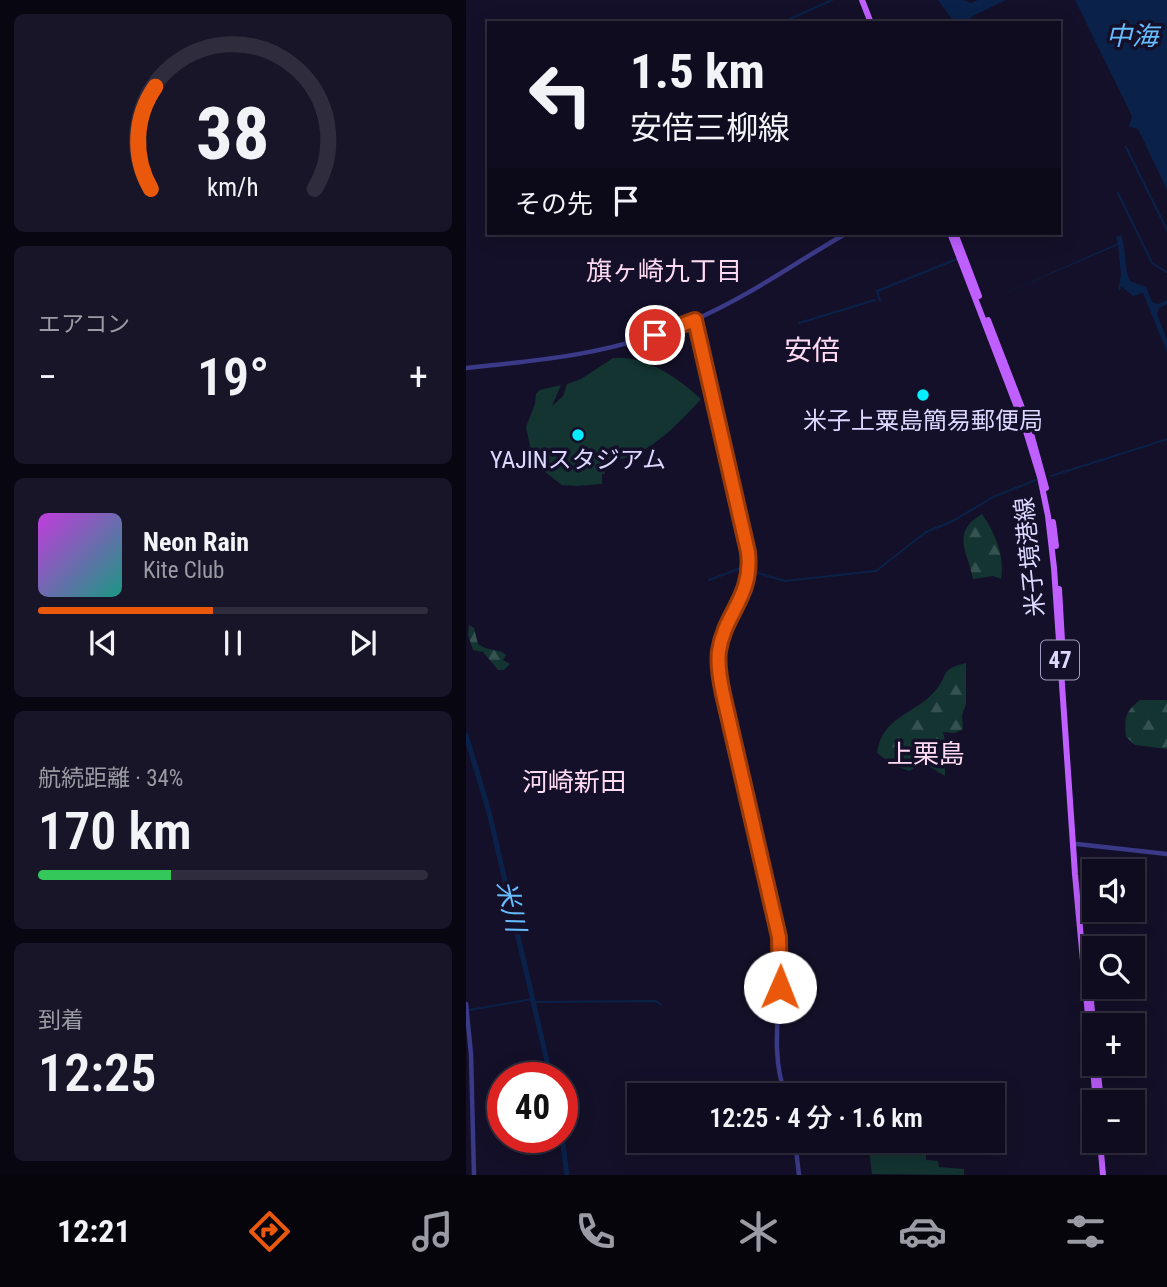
<!DOCTYPE html>
<html lang="ja">
<head>
<meta charset="utf-8">
<style>
	body { margin:0; font-family:"Roboto Condensed","Noto Sans JP",sans-serif; background:#181528; color:#f1f3f6; height:100vh; display:flex; flex-direction:column; font-size:26px; white-space:nowrap }
	* { box-sizing:border-box; margin:0 }
	p { font-size:23px; color:#9b9ba4 }
	.icon { flex:none; width:38px; height:38px; fill:none; stroke:currentColor; stroke-width:2; stroke-linecap:round; stroke-linejoin:round }
	.map { position:relative; flex:1; overflow:hidden }
	.panel { display:flex; flex-direction:column; gap:14px; padding:14px; background:#080711; width:466px }
	.panel>* { flex:none }
	.guide { position:absolute; left:21px; top:21px; width:574px; height:214px; border-radius:0px; box-shadow:0 4px 18px #0003,0 0 0 2px #2f2c3d; background:#0f0c1f; color:#f1f3f6; overflow:hidden }
	.controls { position:absolute; left:616px; top:859px; display:grid; gap:14px }
	.controls a { display:grid; place-items:center; width:63px; height:63px; border-radius:0px; background:#0f0c1f; box-shadow:0 4px 18px #0003,0 0 0 2px #2f2c3d; font-size:35px }
	.speed { position:absolute; left:21px; top:1062px; display:flex; gap:14px; font-size:35px; font-weight:700; text-align:center }
	.speed>* { display:grid; place-content:center; width:91px; height:91px; border-radius:50%; background:#0f0c1f; box-shadow:0 4px 18px #0003,0 0 0 2px #2f2c3d; line-height:1 }
	.speed .limit { border:10px solid #d22; background:#fff; color:#111 }
	.pin { position:absolute; display:grid; place-items:center; width:60px; height:60px; color:#fff; margin:-30px; border:4px solid #fff; border-radius:50%; box-shadow:0 2px 7px #0007 }
	.me { position:absolute; width:77px; margin:-38px; rotate:1deg; stroke-linejoin:round; filter:drop-shadow(0 0 5px #0008) }
	.turn { display:flex; align-items:center; gap:24px; height:147px; padding:0 28px; font-size:32px }
	.turn .icon { width:91px; height:91px; stroke-width:2.5 }
	.turn b { display:block; font-size:49px; line-height:60px }
	.then { display:flex; align-items:center; height:66px; padding:0 28px; background:#0003; gap:14px; font-size:26px }
	.big { font-size:52px; font-weight:600; line-height:1.1 }
	.panel .widget { flex:1; display:flex; flex-direction:column; justify-content:center; gap:10px; min-width:0; padding:0 24px; border-radius:10px; background:#181528 }
	.panel .dial { align-items:center; gap:0 }
	.dial svg { height:182px; overflow:visible; fill:none; stroke:#2f2c3d; stroke-width:7; stroke-linecap:round; text-anchor:middle }
	.dial text { fill:#f1f3f6; stroke:none }
	.song { display:flex; align-items:center; gap:21px }
	.cover { width:84px; height:84px; border-radius:10px; background:linear-gradient(135deg,hsl(290 70% 55%),hsl(170 70% 35%)) }
	.played { height:7px; border-radius:4px; background:linear-gradient(90deg,#ea580c 45%,#2f2c3d 45%) }
	.keys { display:flex; justify-content:space-around; direction:ltr }
	.heat { display:flex; justify-content:space-between; align-items:center; font-size:38px; direction:ltr }
	.charge { height:10px; border-radius:5px; background:linear-gradient(90deg,#34c759 34%,#2f2c3d 0) }
	.trip { position:absolute; left:161px; top:1083px; width:378px; height:70px; border-radius:0px; background:#0f0c1f; box-shadow:0 4px 18px #0003,0 0 0 2px #2f2c3d; font-weight:600; line-height:70px; text-align:center }
	.menu { display:flex; height:112px; justify-content:space-around; align-items:center; background:#06050c; color:#9b9ba4 }
	.menu .icon { width:49px; height:49px }
	.menu .selected { color:#ea580c }
	.menu b { font-size:32px; color:#f1f3f6 }
	main { display:flex; flex:1; min-height:0 }
	.map>svg:first-child { display:block }
	.forest { fill:url(#forest-firs) }
	.pitch { fill:#133431 }
	.water { fill:#0a2249 }
	.lines { fill:none; stroke-linecap:round; stroke-linejoin:round }
	.stream { stroke:#0a2249; stroke-width:2 }
	.river { stroke:#0a2249; stroke-width:5 }
	.tertiary { stroke:#3b3a89; stroke-width:4.5 }
	.primary { stroke:#bf5fff; stroke-width:6 }
	.route-casing { stroke:#983908; stroke-width:18 }
	.route { stroke:#ea580c; stroke-width:12 }
	.poi-dot { fill:#04edff; stroke:#141029; stroke-width:2.5 }
	.labels { text-anchor:middle; dominant-baseline:central; stroke-width:7; stroke-linejoin:round; paint-order:stroke }
	.shield { fill:#141029; stroke:#a09cbf; stroke-width:2 }
	.shield-label { font-size:23px; font-weight:bold; fill:#dcd8ff }
	.poi-label { font-size:24px; fill:#dcd8ff; stroke:#141029 }
	.street-label { font-size:24px; fill:#dcd8ff; stroke:#141029 }
	.water-label { font-size:26px; font-style:italic; fill:#66bdff; stroke:#141029 }
	.neighbourhood-label { font-size:26px; fill:#ffdaf3; stroke:#141029 }
	.quarter-label { font-size:28px; fill:#ffdaf3; stroke:#141029 }
</style>
</head>
<body>
<main>
<section class="panel">
<div class="widget dial"><svg viewBox="0 0 100 80">
<path d="M14 69A42 42 0 1 1 86 69"/>
<path d="M14 69A42 42 0 0 1 16 24" stroke="#ea580c"/>
<text x="50" y="56" font-size="32" font-weight="700">38</text>
<text x="50" y="72" font-size="11">km/h</text>
</svg></div>
<div class="widget"><p>エアコン</p>
<div class="heat"><a>−</a><b class="big">19°</b><a>+</a></div>
</div>
<div class="widget">
<div class="song"><i class="cover"></i><div><b>Neon Rain</b><p>Kite Club</p></div></div>
<div class="played"></div>
<div class="keys"><svg class="icon" aria-label="previous" viewBox="0 0 24 24"><path d="M18 5L8 12l10 7zM5 5v14"/></svg><svg class="icon" aria-label="pause" viewBox="0 0 24 24"><path d="M8 5v14M16 5v14"/></svg><svg class="icon" aria-label="next" viewBox="0 0 24 24"><path d="M6 5l10 7-10 7zM19 5v14"/></svg></div>
</div>
<div class="widget"><p>航続距離 · 34%</p><b class="big">170 km</b><div class="charge"></div></div>
<div class="widget"><p>到着</p><b class="big">12:25</b></div>
</section>
<div class="map">
<svg width="702" height="1175" viewBox="0 0 702 1175">
	<defs>
		<pattern id="forest-firs" width="22" height="20" patternUnits="userSpaceOnUse" patternTransform="scale(1.75)"><rect width="22" height="20" fill="#133431"/><path d="M5 1l3.5 6h-7zM16 11l3.5 6h-7z" fill="#355150"/></pattern>
	</defs>
	<rect width="100%" height="100%" fill="#141029"/>
	<path class="forest" d="M516,514C529,533 539,556 535,579L527,576L507,579C502,552 484,533 516,514Z
		M3,625L8,628L12,644L19,648L36,652L40,655L37,660L44,664L38,670H32L17,652L7,650L2,635Z
		M500,663V704L496,715L497,729L489,733L477,732L481,749L476,750L479,763V776L464,767L467,754L455,752L448,768L443,771L428,765L411,753C416,716 450,714 469,691C484,674 472,670 500,663Z
		M674,700H701V749L669,745L660,737C658,718 659,712 674,700Z"/>
	<path class="pitch" d="M147,358C182,356 210,377 235,399C208,428 179,460 137,462L139,474H136V484L111,486L96,485L79,472L72,463L64,446L60,427L69,404L70,394L74,390L95,385L86,406L97,396L101,384L115,379Z
		M403,1151L460,1152V1160L472,1161L473,1167L498,1169V1175L406,1174Z"/>
	<path class="water" d="M472,0H497L505,3L512,0H540L505,17L503,23H489Z
		M609,0H701V190L672,129L663,127L666,116Z
		M655,235C661,251 657,266 664,281L680,287L686,302L692,304L701,300V304L693,308L691,314L701,340V352L677,293L667,296L655,286L654,291L652,290L655,274L652,245L524,300L652,243L650,237Z"/>
	<g class="lines">
		<path class="stream" d="M315,23L366,0
			M660,147L702,232
			M652,193L686,263L702,273
			M414,301L411,291L491,259
			M333,323L409,300
			M585,476L702,439
			M243,580L275,568L319,581L410,571L460,532L487,521L527,497L570,480
			M68,1002L190,1001L195,1005
			M3,1010L67,999"/>
		<path class="river" d="M0,735L23,812L85,1078
			M96,1137L101,1175"/>
		<path class="tertiary" d="M229,320L282,552C287,595 263,608 254,645C251,662 254,678 257,694L313,937C320,989 300,1045 320,1096
			M0,368C81,360 152,353 228,320C282,297 330,262 381,233
			M611,844L702,854
			M0,1004L5,1054L8,1175
			M329,1141L333,1175"/>
		<path class="primary" d="M396,0L405,23
			M484,233L559,428L574,477L582,516L588,568L609,874L630,1102
			M489,233L513,296
			M522,320L563,426L580,488
			M587,522L590,546
			M593,589L596,641
			M621,955L628,1035
			M631,1064L635,1102
			M634,1141L637,1175"/>
	</g>
	<g class="lines">
		<g class="route-casing">
			<path id="route" d="M189,335L229,320L282,552C287,597 259,612 253,651C251,665 254,680 257,694L313,937L314,987"/>
		</g>
		<use href="#route" class="route"/>
	</g>
	<g class="poi-dot">
		<circle cx="457" cy="395" r="7"/>
		<circle cx="112" cy="435" r="7"/>
	</g>
	<g class="labels">
		<rect class="shield" x="575" y="640.5" width="38" height="39" rx="5"/>
		<g class="shield-label">
			<text x="594" y="660">47</text>
		</g>
		<g class="poi-label">
			<text x="457" y="421">米子上粟島簡易郵便局</text>
			<text x="112" y="460">YAJINスタジアム</text>
		</g>
		<g class="street-label">
			<text transform="translate(564 557) rotate(-96)">米子境港線</text>
		</g>
		<g class="water-label">
			<text x="666" y="36">中海</text>
			<text transform="translate(45 906) rotate(77)">米川</text>
		</g>
		<g class="neighbourhood-label">
			<text x="198" y="271">旗ヶ崎九丁目</text>
			<text x="460" y="754">上栗島</text>
			<text x="108" y="782">河崎新田</text>
		</g>
		<g class="quarter-label">
			<text x="346" y="350">安倍</text>
		</g>
	</g>
</svg>
<div class="controls">
<a><svg class="icon" aria-label="sound" viewBox="0 0 24 24"><path d="M4 9h4l5-4v14l-5-4H4zM17 9q2 3 0 6"/></svg></a>
<a><svg class="icon" aria-label="search" viewBox="0 0 24 24"><circle cx="10" cy="10" r="6"/><path d="M15 15l6 6"/></svg></a>
<a>+</a>
<a>−</a>
</div>
<div class="speed"><div class="limit">40</div></div>
<div class="pin" style="left:189px;top:335px;background:#d93025"><svg class="icon" aria-label="arrive" viewBox="0 0 24 24"><path d="M6 21V4h12l-3 4 3 4H6"/></svg></div>
<svg class="me" style="left:314px;top:987px" viewBox="-20 -20 40 40"><circle r="19" fill="#fff"/><path d="M0-13L10 11 0 6-10 11z" fill="#ea580c"/></svg>
<div class="trip">12:25 · 4 分 · 1.6 km</div>
<div class="guide">
<div class="turn"><svg class="icon" aria-label="left" viewBox="0 0 24 24"><path d="M17 20v-9H6M10 6l-5 5 5 5"/></svg><div><b>1.5 km</b>安倍三柳線</div></div>
<div class="then">その先<svg class="icon" aria-label="arrive" viewBox="0 0 24 24"><path d="M6 21V4h12l-3 4 3 4H6"/></svg></div>
</div>
</div>
</main>
<nav class="menu">
<b>12:21</b>
<svg class="icon selected" aria-label="directions" viewBox="0 0 24 24"><path d="M12 3l9 9-9 9-9-9zM9 14v-3h6M13 9l2 2-2 2"/></svg>
<svg class="icon" aria-label="music" viewBox="0 0 24 24"><path d="M9 18V5l10-2v13"/><circle cx="6" cy="18" r="3"/><circle cx="16" cy="16" r="3"/></svg>
<svg class="icon" aria-label="phone" viewBox="0 0 24 24"><path d="M5 4h4l2 5-3 2q2 4 5 5l2-3 5 2v4C11 20 4 13 5 4z"/></svg>
<svg class="icon" aria-label="climate" viewBox="0 0 24 24"><path d="M12 3v18M4 7l16 10M4 17L20 7"/></svg>
<svg class="icon" aria-label="car" viewBox="0 0 24 24"><path d="M5 17H2v-5l4-1 3-4h7l3 4 3 1v5h-3M9 17h6M6 11h13"/><circle cx="7" cy="17" r="2"/><circle cx="17" cy="17" r="2"/></svg>
<svg class="icon" aria-label="filters" viewBox="0 0 24 24"><path d="M4 7h16M4 17h16"/><circle cx="9" cy="7" r="2"/><circle cx="15" cy="17" r="2"/></svg>
</nav>
</body>
</html>
